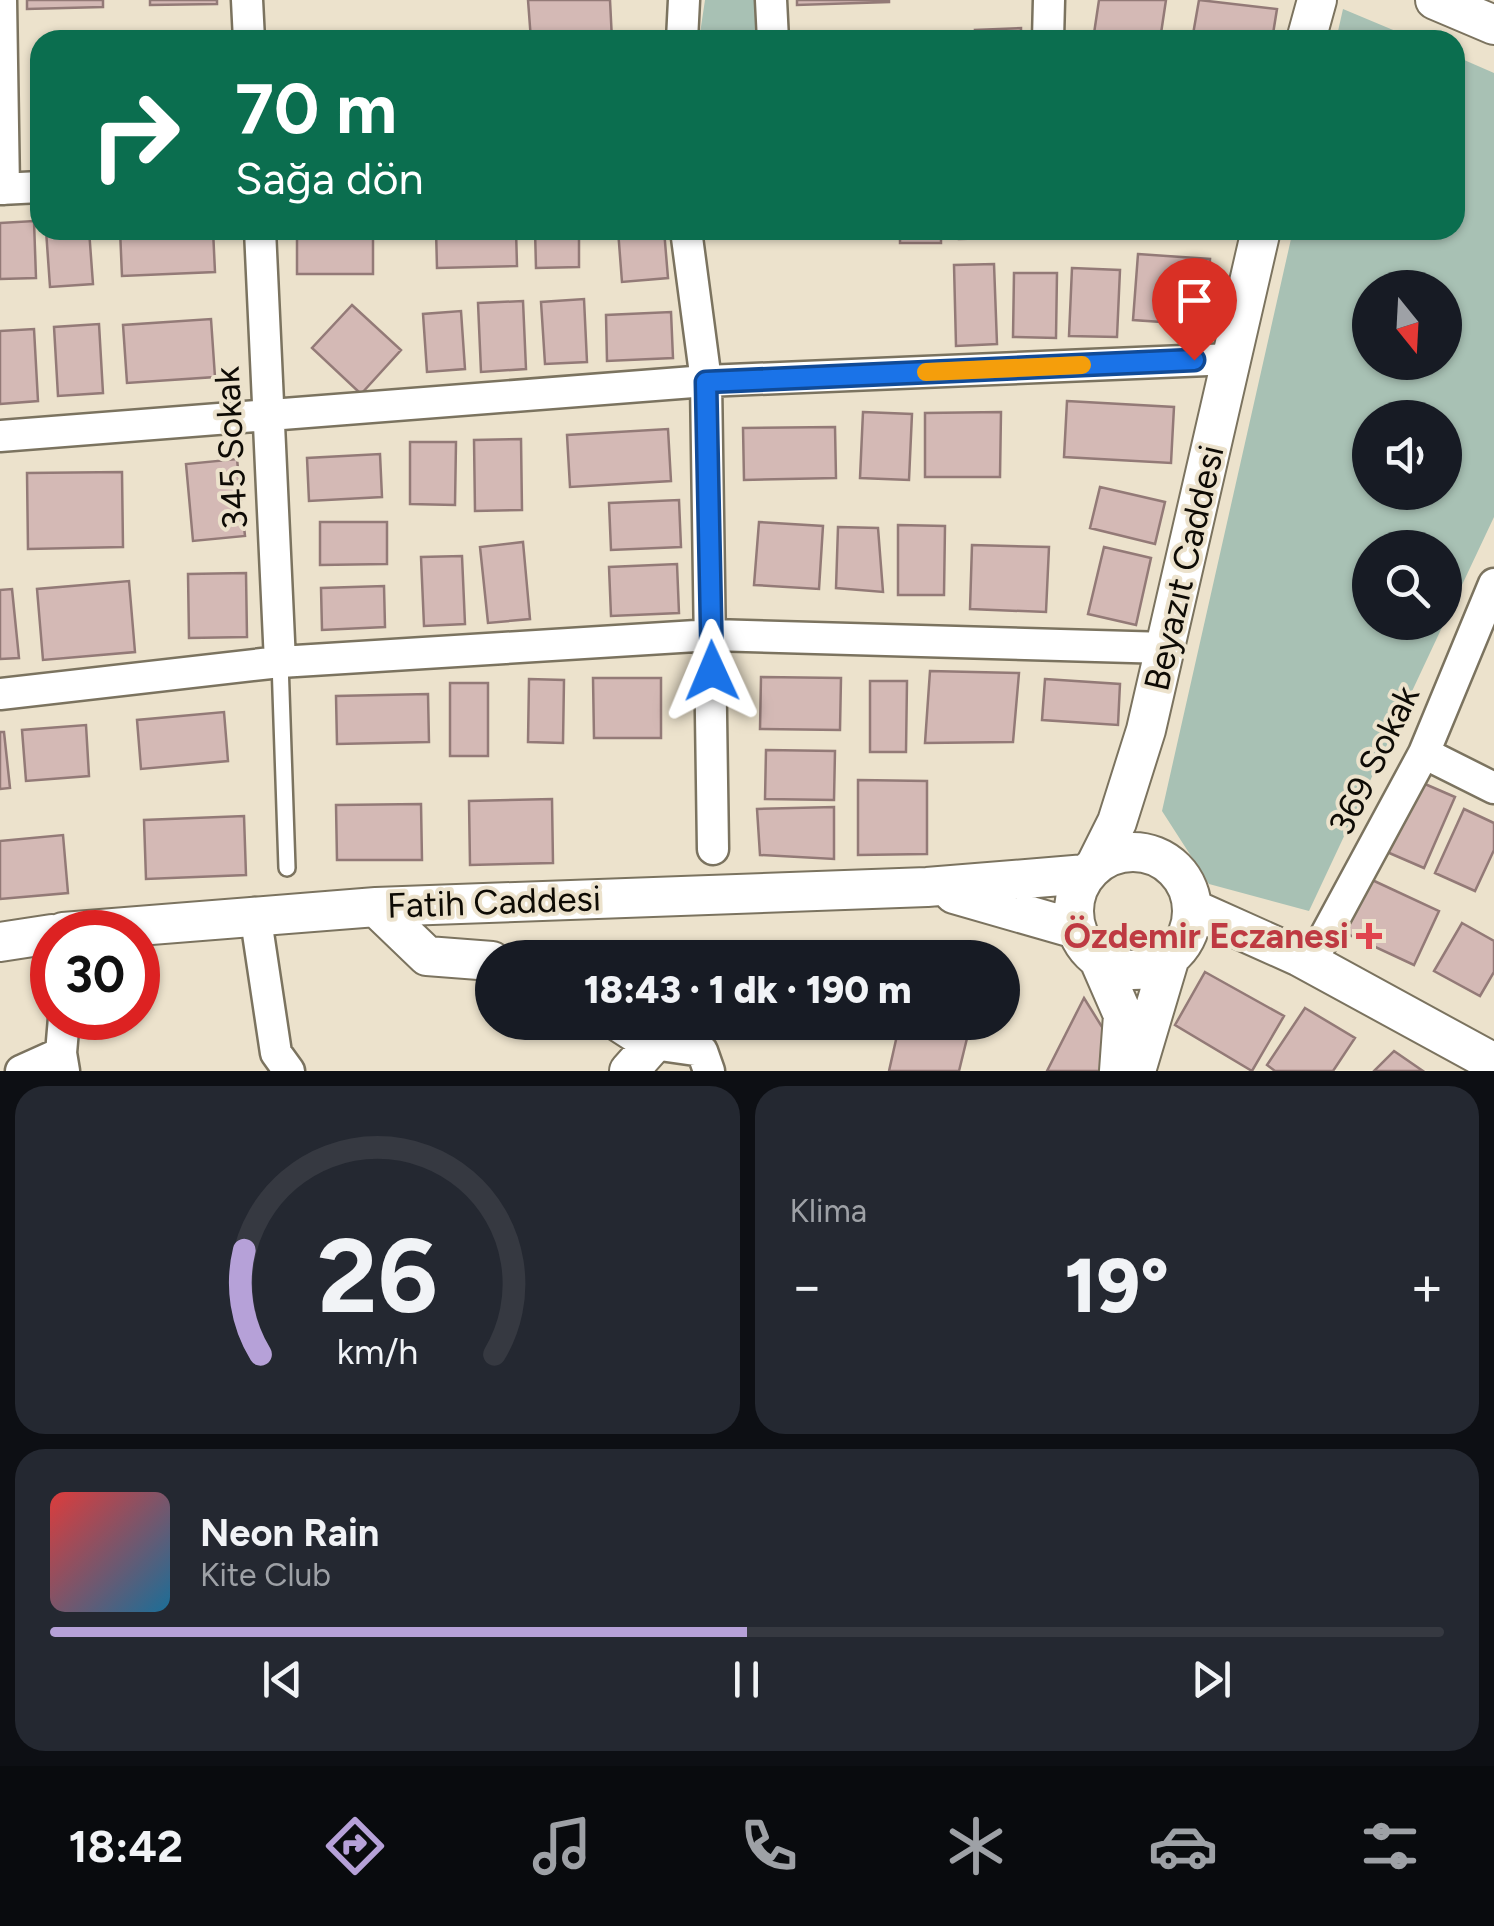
<!DOCTYPE html>
<html lang="tr">
<head>
<meta charset="utf-8">
<style>
	body { margin:0; font-family:Figtree,sans-serif; background:#242831; color:#f1f3f6; height:100vh; display:flex; flex-direction:column; font-size:38px; white-space:nowrap }
	* { box-sizing:border-box; margin:0 }
	p { font-size:32px; color:#9ea1a6 }
	.icon { flex:none; width:55px; height:55px; fill:none; stroke:currentColor; stroke-width:2; stroke-linecap:round; stroke-linejoin:round }
	.map { position:relative; height:1071px; overflow:hidden }
	.sheet { display:flex; flex-direction:column; gap:15px; padding:15px; background:#0d0f14; flex:1 }
	.sheet>* { flex:none }
	.guide { position:absolute; left:30px; top:30px; width:1435px; height:210px; border-radius:30px; box-shadow:0 2px 8px #0004; background:#0b6e4f; color:#fff; overflow:hidden }
	.needle { width:65px; rotate:162deg }
	.tools { position:absolute; left:1352px; top:270px; display:grid; gap:20px }
	.tools a { display:grid; place-items:center; width:110px; height:110px; border-radius:50%; background:#171b24; box-shadow:0 2px 8px #0004; font-size:50px }
	.speed { position:absolute; left:30px; top:910px; display:flex; gap:20px; font-size:50px; font-weight:700; text-align:center }
	.speed>* { display:grid; place-content:center; width:130px; height:130px; border-radius:50%; background:#171b24; box-shadow:0 2px 8px #0004; line-height:1 }
	.speed .limit { border:15px solid #d22; background:#fff; color:#111 }
	.pin { position:absolute; display:grid; place-items:center; width:85px; height:85px; color:#fff; margin:-102px -42px; border-radius:50% 50% 50% 0; rotate:-45deg; box-shadow:0 0 10px #0007 }
	.pin .icon { rotate:45deg }
	.me { position:absolute; width:110px; margin:-55px; rotate:359deg; stroke-linejoin:round; filter:drop-shadow(0 0 8px #0008) }
	.turn { display:flex; align-items:center; gap:35px; height:210px; padding:0 40px; font-size:45px }
	.turn .icon { width:130px; height:130px; stroke-width:2.5 }
	.turn b { display:block; font-size:70px; line-height:85px }
	.big { font-size:75px; font-weight:800; line-height:1.1 }
	.sheet .card { flex:1; display:flex; flex-direction:column; justify-content:center; gap:15px; min-width:0; padding:0 35px; border-radius:30px; background:#242831 }
	.sheet .dial { align-items:center; gap:0 }
	.dial svg { height:260px; overflow:visible; fill:none; stroke:#363941; stroke-width:7; stroke-linecap:round; text-anchor:middle }
	.dial text { fill:#f1f3f6; stroke:none }
	.song { display:flex; align-items:center; gap:30px }
	.cover { width:120px; height:120px; border-radius:15px; background:linear-gradient(135deg,hsl(0 70% 55%),hsl(200 70% 35%)) }
	.played { height:10px; border-radius:5px; background:linear-gradient(90deg,#b6a1d8 50%,#363941 50%) }
	.keys { display:flex; justify-content:space-around; direction:ltr }
	.heat { display:flex; justify-content:space-between; align-items:center; font-size:55px; direction:ltr }
	.sheet .tiles { flex:1; display:grid; gap:15px; grid-template-columns:1fr 1fr }
	.card:last-child { grid-column:span 2 }
	.trip { position:absolute; left:475px; top:940px; width:545px; height:100px; border-radius:50px; background:#171b24; box-shadow:0 2px 8px #0004; font-weight:800; line-height:100px; text-align:center }
	.tab-bar { display:flex; height:160px; justify-content:space-around; align-items:center; background:#090b0e; color:#9ea1a6 }
	.tab-bar .icon { width:70px; height:70px }
	.tab-bar .selected { color:#b6a1d8 }
	.tab-bar b { font-size:45px; color:#f1f3f6 }
	.map>svg:first-child { display:block }
	.green { fill:#a8c1b4; fill-rule:evenodd }
	.building { fill:#d4b9b5; stroke:#937a77; stroke-width:2.5 }
	.lines { fill:none; stroke-linecap:round; stroke-linejoin:round }
	.service-casing { stroke:#7b735f; stroke-width:20 }
	.minor-casing { stroke:#7b735f; stroke-width:35 }
	.tertiary-casing { stroke:#7b735f; stroke-width:42 }
	.service { stroke:#fff; stroke-width:15 }
	.minor { stroke:#fff; stroke-width:30 }
	.tertiary { stroke:#fff; stroke-width:38 }
	.route-casing { stroke:#114b97; stroke-width:25 }
	.route { stroke:#1a73e8; stroke-width:18 }
	.slow { stroke:#f59e0b; stroke-width:18 }
	.health-dot { fill:#e0444e; stroke:#ece2cc; stroke-width:4 }
	.labels { text-anchor:middle; dominant-baseline:central; stroke-width:8; stroke-linejoin:round; paint-order:stroke }
	.street-label { font-size:35px; fill:#0e0b05; stroke:#ece2cc }
	.health-label { font-size:35px; font-weight:bold; fill:#be3a42; stroke:#ece2cc; text-anchor:end }
</style>
</head>
<body>
<div class="map">
<svg width="1494" height="1071" viewBox="0 0 1494 1071">
	<rect width="100%" height="100%" fill="#ece2cc"/>
	<path class="green" d="M705,0H761L763,40H699Z
		M1343,9L1417,40H1336Z
		M1455,56L1494,73V517L1445,621V548H1370V622L1444,623L1309,911L1209,884L1162,811L1293,230H1455ZM1370,288H1445V362H1370ZM1370,418H1445V492H1370Z"/>
	<path class="building" d="M27,0H103V7L27,9Z
		M150,0H217V4L150,5Z
		M528,0H610L612,40H531Z
		M797,0H889V2L797,5Z
		M1099,0H1166L1160,40H1093Z
		M1199,0L1277,9L1272,40H1192Z
		M1021,28V40H976L975,30Z
		M34,221L36,278L0,279V223Z
		M46,230H89L93,284L50,287Z
		M120,230H213L215,272L122,276Z
		M297,230H373V274H297Z
		M436,230H516L517,266L437,268Z
		M535,230H579V267L536,268Z
		M618,230H664L668,278L622,282Z
		M900,230H941V243H900Z
		M959,230H1040V237L959,239Z
		M1138,254L1210,259L1205,325L1133,320Z
		M994,264L997,344L956,346L954,265Z
		M1072,268L1120,270L1117,337L1069,336Z
		M1014,273H1057L1056,338L1013,337Z
		M584,299L587,362L545,364L541,302Z
		M523,301L526,369L481,372L478,303Z
		M352,305L401,350L361,394L312,348Z
		M461,311L465,369L427,372L423,314Z
		M671,312L673,358L607,361L606,315Z
		M211,319L215,377L127,383L123,325Z
		M99,324L103,393L58,396L54,327Z
		M34,329L38,401L0,404V331Z
		M1067,401L1174,407L1171,463L1064,457Z
		M863,412L912,414L909,480L860,478Z
		M1001,412L1000,477H925V413Z
		M835,427L836,478L744,480L743,428Z
		M668,429L671,481L570,487L567,435Z
		M521,439L522,510L475,511L474,440Z
		M410,442H456L455,505L410,504Z
		M380,454L382,497L309,501L307,458Z
		M237,459L245,536L193,541L186,464Z
		M122,472L123,547L28,549L27,473Z
		M1100,487L1165,502L1155,544L1090,528Z
		M679,500L681,547L611,550L609,503Z
		M320,522H387V564L320,565Z
		M759,522L823,526L819,589L754,585Z
		M898,525L945,526L944,595H898Z
		M838,527L878,528L883,592L836,588Z
		M523,542L530,619L488,623L480,547Z
		M972,545L1049,547L1046,612L970,609Z
		M1104,547L1151,558L1136,625L1088,614Z
		M462,556L465,624L424,626L421,557Z
		M677,564L679,613L611,616L609,567Z
		M246,573L247,637L189,638L188,574Z
		M129,581L135,652L43,660L37,589Z
		M384,586L385,627L322,630L321,588Z
		M12,589L19,658L0,659V590Z
		M930,671L1019,673L1013,742L925,743Z
		M761,677L841,678L840,730L760,729Z
		M593,678H661V738H594Z
		M529,679L564,680L563,743L528,742Z
		M1045,679L1120,684L1118,725L1042,720Z
		M870,681H907L906,752H870Z
		M450,683H488V756H450Z
		M428,694L429,742L337,744L336,696Z
		M224,712L228,761L141,769L137,720Z
		M86,725L89,776L26,781L22,730Z
		M0,732H4L10,788L0,789Z
		M766,750L835,751L834,800L765,799Z
		M858,780L927,781V854L858,855Z
		M1418,781L1455,797L1424,868L1387,852Z
		M552,799L553,863L470,865L469,801Z
		M421,804L422,860H337L336,805Z
		M834,807V859L760,855L757,809Z
		M1464,809L1494,823V850L1475,891L1435,873Z
		M244,816L246,875L146,879L144,820Z
		M63,835L68,893L0,899V841Z
		M1370,879L1439,911L1414,965L1345,933Z
		M1462,923L1494,941V972L1480,996L1434,971Z
		M1205,972L1284,1016L1252,1071L1175,1025Z
		M1084,998L1112,1043L1101,1071H1047Z
		M1305,1008L1355,1038L1333,1071H1275L1267,1065Z
		M900,1022H971L959,1071H889Z
		M1394,1051L1423,1071H1374Z"/>
	<g class="lines">
		<g class="service-casing">
			<path id="service" d="M280,662L287,868"/>
		</g>
		<g class="minor-casing">
			<path id="minor" d="M1,0L4,189
				M247,0L249,40
				M771,0L773,40
				M682,40L684,0
				M1048,40L1049,0
				M0,189L40,187
				M260,230L280,662
				M686,230L706,381L713,849
				M0,436L706,381L1232,359
				M0,694L280,662L712,635L1167,648
				M1424,753L1494,788
				M255,913L276,1053L289,1071
				M1310,964L1424,753L1494,584
				M64,1018L61,1053L64,1071
				M653,1044L702,1051L709,1071
				M21,1071L61,1053"/>
		</g>
		<g class="tertiary-casing">
			<path id="tertiary" d="M1435,0L1494,25
				M1306,40L1317,0
				M1074 911a59 59 0 1 1 118 0a59 59 0 1 1-118 0Z
				M1096,864L1117,822L1146,730L1261,230
				M954,894L1076,929
				M376,907L427,956L492,961
				M1193,909L1300,957L1494,1063
				M63,932L376,907L927,887L1086,874
				M0,942L52,934
				M1099,960L1123,1015L1119,1071
				M619,1022L653,1044L629,1071
				M1136,1071L1170,957"/>
		</g>
		<use href="#service" class="service"/>
		<use href="#minor" class="minor"/>
		<use href="#tertiary" class="tertiary"/>
	</g>
	<g class="lines">
		<g class="route-casing">
			<path id="route" d="M712,671L706,382L1194,360"/>
		</g>
		<use href="#route" class="route"/>
		<path class="slow" d="M926,372L1082,365"/>
	</g>
	<path class="health-dot" d="M1364 921h10v10h10v10h-10v10h-10v-10h-10v-10h10z"/>
	<g class="labels">
		<g class="street-label">
			<text transform="translate(231 448) rotate(-93)">345 Sokak</text>
			<text transform="translate(1184 568) rotate(-77)">Beyazıt Caddesi</text>
			<text transform="translate(1374 760) rotate(-64)">369 Sokak</text>
			<text transform="translate(494 902) rotate(-2)">Fatih Caddesi</text>
		</g>
		<g class="health-label">
			<text x="1349" y="936">Özdemir Eczanesi</text>
		</g>
	</g>
</svg>
<div class="tools">
<a><svg class="needle" viewBox="-14 -14 28 28"><path d="M0-13l5 13h-10z" fill="#e53935"/><path d="M0 13l5-13h-10z" fill="#9ea1a6"/></svg></a>
<a><svg class="icon" aria-label="sound" viewBox="0 0 24 24"><path d="M4 9h4l5-4v14l-5-4H4zM17 9q2 3 0 6"/></svg></a>
<a><svg class="icon" aria-label="search" viewBox="0 0 24 24"><circle cx="10" cy="10" r="6"/><path d="M15 15l6 6"/></svg></a>
</div>
<div class="speed"><div class="limit">30</div></div>
<div class="pin" style="left:1194px;top:360px;background:#d93025"><svg class="icon" aria-label="arrive" viewBox="0 0 24 24"><path d="M6 21V4h12l-3 4 3 4H6"/></svg></div>
<svg class="me" style="left:712px;top:671px" viewBox="-20 -20 40 40"><path d="M0-17L14 15 0 8-14 15z" fill="#1a73e8" stroke="#fff" stroke-width="4"/></svg>
<div class="trip">18:43 · 1 dk · 190 m</div>
<div class="guide">
<div class="turn"><svg class="icon" aria-label="right" viewBox="0 0 24 24"><path d="M7 20v-9h11M14 6l5 5-5 5"/></svg><div><b>70 m</b>Sağa dön</div></div>
</div>
</div>
<section class="sheet">
<div class="tiles">
<div class="card dial"><svg viewBox="0 0 100 80">
<path d="M14 69A42 42 0 1 1 86 69"/>
<path d="M14 69A42 42 0 0 1 9 37" stroke="#b6a1d8"/>
<text x="50" y="56" font-size="32" font-weight="700">26</text>
<text x="50" y="72" font-size="11">km/h</text>
</svg></div>
<div class="card"><p>Klima</p>
<div class="heat"><a>−</a><b class="big">19°</b><a>+</a></div>
</div>
<div class="card">
<div class="song"><i class="cover"></i><div><b>Neon Rain</b><p>Kite Club</p></div></div>
<div class="played"></div>
<div class="keys"><svg class="icon" aria-label="previous" viewBox="0 0 24 24"><path d="M18 5L8 12l10 7zM5 5v14"/></svg><svg class="icon" aria-label="pause" viewBox="0 0 24 24"><path d="M8 5v14M16 5v14"/></svg><svg class="icon" aria-label="next" viewBox="0 0 24 24"><path d="M6 5l10 7-10 7zM19 5v14"/></svg></div>
</div>
</div>
</section>
<nav class="tab-bar">
<b>18:42</b>
<svg class="icon selected" aria-label="directions" viewBox="0 0 24 24"><path d="M12 3l9 9-9 9-9-9zM9 14v-3h6M13 9l2 2-2 2"/></svg>
<svg class="icon" aria-label="music" viewBox="0 0 24 24"><path d="M9 18V5l10-2v13"/><circle cx="6" cy="18" r="3"/><circle cx="16" cy="16" r="3"/></svg>
<svg class="icon" aria-label="phone" viewBox="0 0 24 24"><path d="M5 4h4l2 5-3 2q2 4 5 5l2-3 5 2v4C11 20 4 13 5 4z"/></svg>
<svg class="icon" aria-label="climate" viewBox="0 0 24 24"><path d="M12 3v18M4 7l16 10M4 17L20 7"/></svg>
<svg class="icon" aria-label="car" viewBox="0 0 24 24"><path d="M5 17H2v-5l4-1 3-4h7l3 4 3 1v5h-3M9 17h6M6 11h13"/><circle cx="7" cy="17" r="2"/><circle cx="17" cy="17" r="2"/></svg>
<svg class="icon" aria-label="filters" viewBox="0 0 24 24"><path d="M4 7h16M4 17h16"/><circle cx="9" cy="7" r="2"/><circle cx="15" cy="17" r="2"/></svg>
</nav>
</body>
</html>
